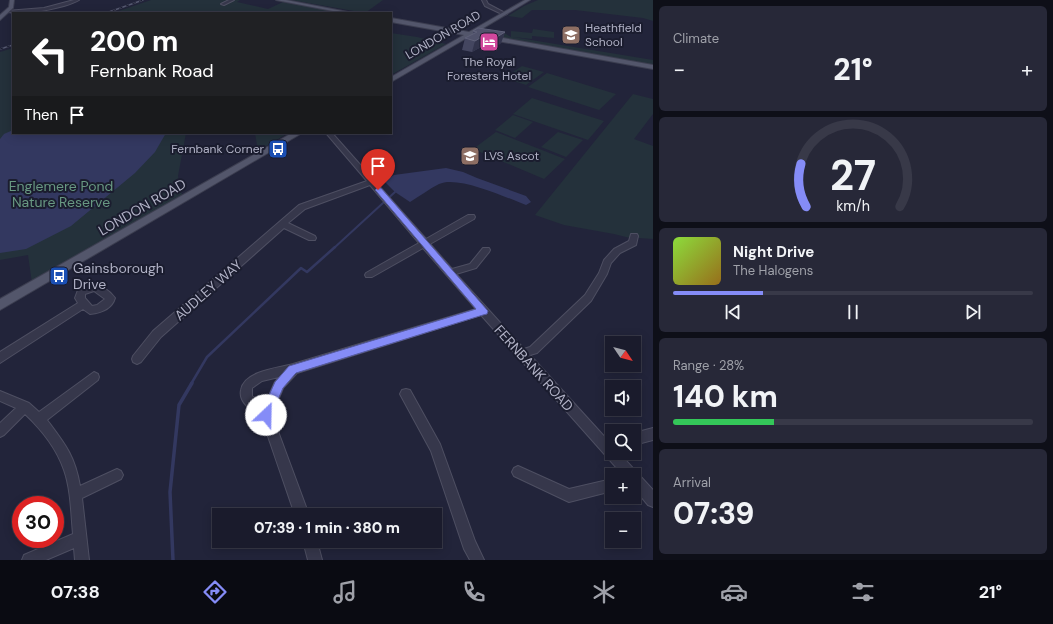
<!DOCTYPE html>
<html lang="en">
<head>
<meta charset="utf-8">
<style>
	body { margin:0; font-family:"DM Sans",sans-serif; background:#272838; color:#f1f3f6; height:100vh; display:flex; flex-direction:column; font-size:15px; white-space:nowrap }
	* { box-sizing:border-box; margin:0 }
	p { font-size:13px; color:#9fa1a9 }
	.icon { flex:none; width:22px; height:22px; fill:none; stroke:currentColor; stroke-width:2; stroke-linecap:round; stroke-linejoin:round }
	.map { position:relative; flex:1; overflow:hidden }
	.side { display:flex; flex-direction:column; gap:6px; padding:6px; background:#0e0f18; width:400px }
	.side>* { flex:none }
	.hud { position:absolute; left:12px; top:12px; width:380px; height:122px; border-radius:0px; box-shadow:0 2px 10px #0003,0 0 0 1px #383948; background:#202124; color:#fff; overflow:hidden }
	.needle { width:26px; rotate:125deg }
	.buttons { position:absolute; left:605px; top:336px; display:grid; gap:8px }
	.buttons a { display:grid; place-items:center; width:36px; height:36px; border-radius:0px; background:#1a1b2c; box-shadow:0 2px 10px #0003,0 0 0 1px #383948; font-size:20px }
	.speed { position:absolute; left:12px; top:496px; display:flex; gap:8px; font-size:20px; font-weight:700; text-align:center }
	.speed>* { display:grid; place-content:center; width:52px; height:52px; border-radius:50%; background:#1a1b2c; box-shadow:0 2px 10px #0003,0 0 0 1px #383948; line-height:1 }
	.speed .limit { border:6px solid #d22; background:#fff; color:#111 }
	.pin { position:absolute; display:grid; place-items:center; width:34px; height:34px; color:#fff; margin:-41px -17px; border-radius:50% 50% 50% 0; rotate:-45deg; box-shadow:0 0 4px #0007 }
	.pin .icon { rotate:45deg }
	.me { position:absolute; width:44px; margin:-22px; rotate:24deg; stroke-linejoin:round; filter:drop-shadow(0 0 3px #0008) }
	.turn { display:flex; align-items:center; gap:14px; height:84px; padding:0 12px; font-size:18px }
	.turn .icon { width:52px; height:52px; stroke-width:2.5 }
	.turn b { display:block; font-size:28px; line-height:34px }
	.then { display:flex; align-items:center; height:38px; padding:0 12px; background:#0003; gap:8px; font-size:15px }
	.big { font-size:30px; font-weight:800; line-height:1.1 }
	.side .tile { flex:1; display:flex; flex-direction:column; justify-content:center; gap:6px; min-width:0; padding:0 14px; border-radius:6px; background:#272838 }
	.side .dial { align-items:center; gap:0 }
	.dial svg { height:104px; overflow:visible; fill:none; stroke:#383948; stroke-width:7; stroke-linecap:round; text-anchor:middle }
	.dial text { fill:#f1f3f6; stroke:none }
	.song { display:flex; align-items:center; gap:12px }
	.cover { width:48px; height:48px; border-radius:6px; background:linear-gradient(135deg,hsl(90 70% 55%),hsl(40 70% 35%)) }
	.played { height:4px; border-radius:2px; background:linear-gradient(90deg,#858cf7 25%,#383948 25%) }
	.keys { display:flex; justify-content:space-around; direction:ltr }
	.heat { display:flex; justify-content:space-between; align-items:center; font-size:22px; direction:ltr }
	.charge { height:6px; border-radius:3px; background:linear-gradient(90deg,#34c759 28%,#383948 0) }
	.trip { position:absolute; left:212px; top:508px; width:230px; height:40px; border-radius:0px; background:#1a1b2c; box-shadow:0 2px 10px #0003,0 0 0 1px #383948; font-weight:800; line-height:40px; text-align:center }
	.dock { display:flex; height:64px; justify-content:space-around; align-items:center; background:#0a0b12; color:#9fa1a9 }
	.dock .icon { width:28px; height:28px }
	.dock .on { color:#858cf7 }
	.dock b { font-size:18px; color:#f1f3f6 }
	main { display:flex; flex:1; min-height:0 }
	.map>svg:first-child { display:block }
	.green { fill:#24313b }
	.water { fill:#333860 }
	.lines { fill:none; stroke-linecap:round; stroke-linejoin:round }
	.stream-far2 { stroke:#333860; stroke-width:2 }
	.stream-far1 { stroke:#333860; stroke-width:2.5 }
	.stream { stroke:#333860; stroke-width:3.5 }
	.minor-casing { stroke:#4e4f62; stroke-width:2 }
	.major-casing { stroke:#3c3e50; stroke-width:2 }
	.minor { fill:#36374b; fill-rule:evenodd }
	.major { fill:#53566b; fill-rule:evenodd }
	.rail-casing { stroke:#575a72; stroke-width:1.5 }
	.rail { stroke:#1b1d2f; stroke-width:1; stroke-dasharray:3.5; stroke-linecap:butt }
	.wall { fill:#444660 }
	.shaded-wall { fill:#32344c }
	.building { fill:#50526b; stroke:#5f6179 }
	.route { fill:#858cf7; stroke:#565ba1 }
	.labels { text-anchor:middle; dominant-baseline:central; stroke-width:4; stroke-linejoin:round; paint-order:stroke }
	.far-poi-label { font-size:12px; fill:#b1b2c6; stroke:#1b1d2f; text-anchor:start }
	.far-street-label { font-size:12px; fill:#b1b2c6; stroke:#1b1d2f }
	.park-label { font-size:14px; fill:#689882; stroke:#1b1d2f }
	.street-label { font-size:14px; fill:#b1b2c6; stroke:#1b1d2f }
	.poi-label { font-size:14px; fill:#b1b2c6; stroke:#1b1d2f; text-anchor:start }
</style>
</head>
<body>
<main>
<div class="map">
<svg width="653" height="560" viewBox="0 0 653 560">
	<rect width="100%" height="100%" fill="#22243a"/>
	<path class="green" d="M151,0H240L237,2L268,9L283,2L344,13H113Z
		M291,0H383L365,13Z
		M538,0H653V21L643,18L575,10H532L522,18L508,16L524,6Z
		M533,29L554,32V38L532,36V39L513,37L653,60V65L493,36L503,32L511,37V31L532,33Z
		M391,33L417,37L446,44L391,75Z
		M13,48V133H186L178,176L182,195L32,283L28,255L0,260V52Z
		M522,66L544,72L526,85L504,78Z
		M547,73L616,94L599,110L528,87Z
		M633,94L653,99V114L634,139L653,146V239L639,238L634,239L614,234L564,225L535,215Z
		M532,98L604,121L588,140L513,114Z
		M513,115L533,122L515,138L495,130Z
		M496,132L565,159L544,179L473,149Z
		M558,132L583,140L566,157L541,147Z
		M255,133H288L258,151Z"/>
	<path class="water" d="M13,130V133H166L155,152L135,173L71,226L26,249L0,253V139L4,134Z
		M446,168L463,172L477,178L526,196L531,202L526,205C507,198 458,175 439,184C429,189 420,196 410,202L395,192L384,181L394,175Z"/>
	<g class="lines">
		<path class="stream-far2" d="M334,248L395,192"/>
		<path class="stream-far1" d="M191,384L207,357L301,268L307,272L335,247"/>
		<path class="stream" d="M173,560L170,492L179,405L192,383"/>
		<g class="minor-casing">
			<path id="minor" d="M74,0H79C66,8 19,17 6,11L44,8Z
				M229,0H234L224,5L221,4Z
				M482,0H486L488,4L507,14L504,15L485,6Z
				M326,133H332L426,239L468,215H474L475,217L474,219L430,244L452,269L470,264L483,248H489L490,250L489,252L476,268L456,274L524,349L530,347L585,295L599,273L604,260L614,249L629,241L631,234H637L638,236L636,245L620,253L611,263L607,274L591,301L537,353L530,355L612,445V453H619L653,490V507L648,505L634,488V475H623L481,315L297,373L283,388L272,415L309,515H295C287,491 278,466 270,442C267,435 266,424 262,419C256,411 238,405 241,390C244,371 278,368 293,364L476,309L423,248L372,277H366L365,275L366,273L419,243L370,185L305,209L288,223L315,236L316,238L315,240H309L284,228L161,337L141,362L137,364L133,362L132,359L133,356L153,331L299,205L367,181ZM279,377L275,382L264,407L252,396V388L262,381Z
				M94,284C102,286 110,291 115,298C112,309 100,313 90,314L83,309L0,363V352L78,303L75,298L78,290ZM94,291L105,299L97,305L92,306L85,298V294Z
				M94,372L98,374L99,377L98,380L47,420C65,444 75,456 80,486L117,469L121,471L123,475L121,479L82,498L89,560H75L74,548L46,560H22L24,555L73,534C71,513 71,490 64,470C57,449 41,429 25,414L4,435L0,437V423L16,408L0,401V391L29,403L39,412Z
				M406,389L410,390L440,444L475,541L484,560H470L464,549L431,451L400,394L402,390Z
				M653,428V440L634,445V433Z
				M518,466L569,489L612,479V491L569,502L514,476L512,472L514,468Z
				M303,541H317L322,560H308Z"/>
		</g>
		<g class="major-casing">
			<path id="major" d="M10,0H14L13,8L0,20V15L9,7Z
				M276,0H286L353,13H343Z
				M525,0H530L475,33L653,65V69L470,36L391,82V77L464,35L391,22V18L469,32Z
				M292,133H302L0,310V299Z"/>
		</g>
		<use href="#minor" class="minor"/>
		<use href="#major" class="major"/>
		<g class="rail-casing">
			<path id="rail" d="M106,13L143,0
				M0,49L13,45"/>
		</g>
		<use href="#rail" class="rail"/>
	</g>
	<path class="wall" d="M473,31L505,32L501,43L494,48L483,46L472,52L462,50L465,38L473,34Z"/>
	<path class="shaded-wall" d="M505,32L501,43L494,48L497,37Z
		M485,35L483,46L472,52L475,41Z"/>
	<path class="building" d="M478,28L505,32L497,37L485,35L475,41L465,38L477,32L473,31Z"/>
	<path class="route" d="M378,187L381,188L488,311L487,314L483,315L296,373L283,388L270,418L266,420L262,418L260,415L275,382L289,366L476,309L376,191L375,190Z"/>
	<defs>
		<g id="school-square" transform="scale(1)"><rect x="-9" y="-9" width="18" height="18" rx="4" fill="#8d6e63" stroke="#1b1d2f"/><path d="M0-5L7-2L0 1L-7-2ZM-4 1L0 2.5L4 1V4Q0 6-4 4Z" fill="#fff"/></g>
		<g id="hotel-square" transform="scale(1)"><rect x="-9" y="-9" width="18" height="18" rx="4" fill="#d1479c" stroke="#1b1d2f"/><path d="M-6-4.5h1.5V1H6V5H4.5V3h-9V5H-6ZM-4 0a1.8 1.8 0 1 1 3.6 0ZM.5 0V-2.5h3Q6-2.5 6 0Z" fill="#fff"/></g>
		<g id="bus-square" transform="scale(1)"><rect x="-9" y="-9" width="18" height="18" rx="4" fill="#1a4fb4" stroke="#1b1d2f"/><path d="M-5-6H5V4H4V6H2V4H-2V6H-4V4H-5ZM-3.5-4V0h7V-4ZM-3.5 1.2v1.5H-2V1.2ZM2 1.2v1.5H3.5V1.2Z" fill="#fff"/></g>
	</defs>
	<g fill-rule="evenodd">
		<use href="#school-square" x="571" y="35"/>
		<use href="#hotel-square" x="489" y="42"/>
		<use href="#bus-square" x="278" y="149"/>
		<use href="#school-square" x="470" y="156"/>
		<use href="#bus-square" x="59" y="276"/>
	</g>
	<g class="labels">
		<g class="far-poi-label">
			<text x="585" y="28">Heathfield<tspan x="585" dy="14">School</tspan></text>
			<text x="489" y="62" text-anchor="middle">The Royal<tspan x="489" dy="14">Foresters Hotel</tspan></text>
			<text x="264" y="149" text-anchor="end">Fernbank Corner</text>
			<text x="484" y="156">LVS Ascot</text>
		</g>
		<g class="far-street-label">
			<text transform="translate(443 35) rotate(-30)">LONDON ROAD</text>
		</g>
		<g class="park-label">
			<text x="61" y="186">Englemere Pond<tspan x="61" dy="16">Nature Reserve</tspan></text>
		</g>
		<g class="street-label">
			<text transform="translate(142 207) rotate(-30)">LONDON ROAD</text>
			<text transform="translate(208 290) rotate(-41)">AUDLEY WAY</text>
			<text transform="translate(534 368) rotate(48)">FERNBANK ROAD</text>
		</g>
		<g class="poi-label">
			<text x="73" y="268">Gainsborough<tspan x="73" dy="16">Drive</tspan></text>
		</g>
	</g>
</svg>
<div class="buttons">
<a><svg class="needle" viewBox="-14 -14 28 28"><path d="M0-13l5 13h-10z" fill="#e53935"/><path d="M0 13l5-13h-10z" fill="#9fa1a9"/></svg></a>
<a><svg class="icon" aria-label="sound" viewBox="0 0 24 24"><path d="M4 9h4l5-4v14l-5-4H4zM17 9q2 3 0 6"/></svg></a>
<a><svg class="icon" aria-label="search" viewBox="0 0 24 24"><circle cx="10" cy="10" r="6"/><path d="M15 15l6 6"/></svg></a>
<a>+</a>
<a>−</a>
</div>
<div class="speed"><div class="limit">30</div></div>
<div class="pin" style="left:378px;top:190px;background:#d93025"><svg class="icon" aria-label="arrive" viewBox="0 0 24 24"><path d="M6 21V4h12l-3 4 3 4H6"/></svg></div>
<svg class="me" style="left:266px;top:415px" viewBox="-20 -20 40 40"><circle r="19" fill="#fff"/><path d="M0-13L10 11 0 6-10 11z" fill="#858cf7"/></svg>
<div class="trip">07:39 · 1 min · 380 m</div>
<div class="hud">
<div class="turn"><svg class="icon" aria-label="left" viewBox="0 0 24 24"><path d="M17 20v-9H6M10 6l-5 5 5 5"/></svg><div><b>200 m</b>Fernbank Road</div></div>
<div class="then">Then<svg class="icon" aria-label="arrive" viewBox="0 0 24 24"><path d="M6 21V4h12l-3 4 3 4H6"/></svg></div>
</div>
</div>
<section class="side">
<div class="tile"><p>Climate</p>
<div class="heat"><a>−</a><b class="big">21°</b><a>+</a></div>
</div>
<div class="tile dial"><svg viewBox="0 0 100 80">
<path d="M14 69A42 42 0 1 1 86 69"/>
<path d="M14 69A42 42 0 0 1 10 36" stroke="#858cf7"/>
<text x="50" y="56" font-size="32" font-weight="700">27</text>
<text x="50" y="72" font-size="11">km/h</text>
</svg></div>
<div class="tile">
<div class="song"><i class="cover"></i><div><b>Night Drive</b><p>The Halogens</p></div></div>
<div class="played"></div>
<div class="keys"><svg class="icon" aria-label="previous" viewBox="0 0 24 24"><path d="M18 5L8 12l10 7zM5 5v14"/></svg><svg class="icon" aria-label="pause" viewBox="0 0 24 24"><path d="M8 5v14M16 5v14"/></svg><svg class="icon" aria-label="next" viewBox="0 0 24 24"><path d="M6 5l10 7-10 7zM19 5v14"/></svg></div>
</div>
<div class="tile"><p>Range · 28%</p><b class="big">140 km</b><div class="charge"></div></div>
<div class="tile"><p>Arrival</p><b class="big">07:39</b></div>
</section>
</main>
<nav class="dock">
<b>07:38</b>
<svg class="icon on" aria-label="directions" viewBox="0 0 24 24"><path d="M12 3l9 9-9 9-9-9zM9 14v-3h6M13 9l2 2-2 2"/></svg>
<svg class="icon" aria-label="music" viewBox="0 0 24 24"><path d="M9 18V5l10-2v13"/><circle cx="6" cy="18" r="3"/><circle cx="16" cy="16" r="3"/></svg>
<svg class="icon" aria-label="phone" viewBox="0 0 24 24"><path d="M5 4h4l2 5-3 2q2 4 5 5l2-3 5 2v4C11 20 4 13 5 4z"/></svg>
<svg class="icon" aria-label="climate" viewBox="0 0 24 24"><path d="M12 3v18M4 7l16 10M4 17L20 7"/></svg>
<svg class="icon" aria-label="car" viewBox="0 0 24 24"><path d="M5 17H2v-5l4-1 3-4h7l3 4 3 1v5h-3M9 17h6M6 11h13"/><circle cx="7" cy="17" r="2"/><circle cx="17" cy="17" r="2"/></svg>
<svg class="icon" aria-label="filters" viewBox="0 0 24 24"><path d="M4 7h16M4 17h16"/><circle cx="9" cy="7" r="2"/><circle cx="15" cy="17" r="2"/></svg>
<b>21°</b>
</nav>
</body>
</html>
